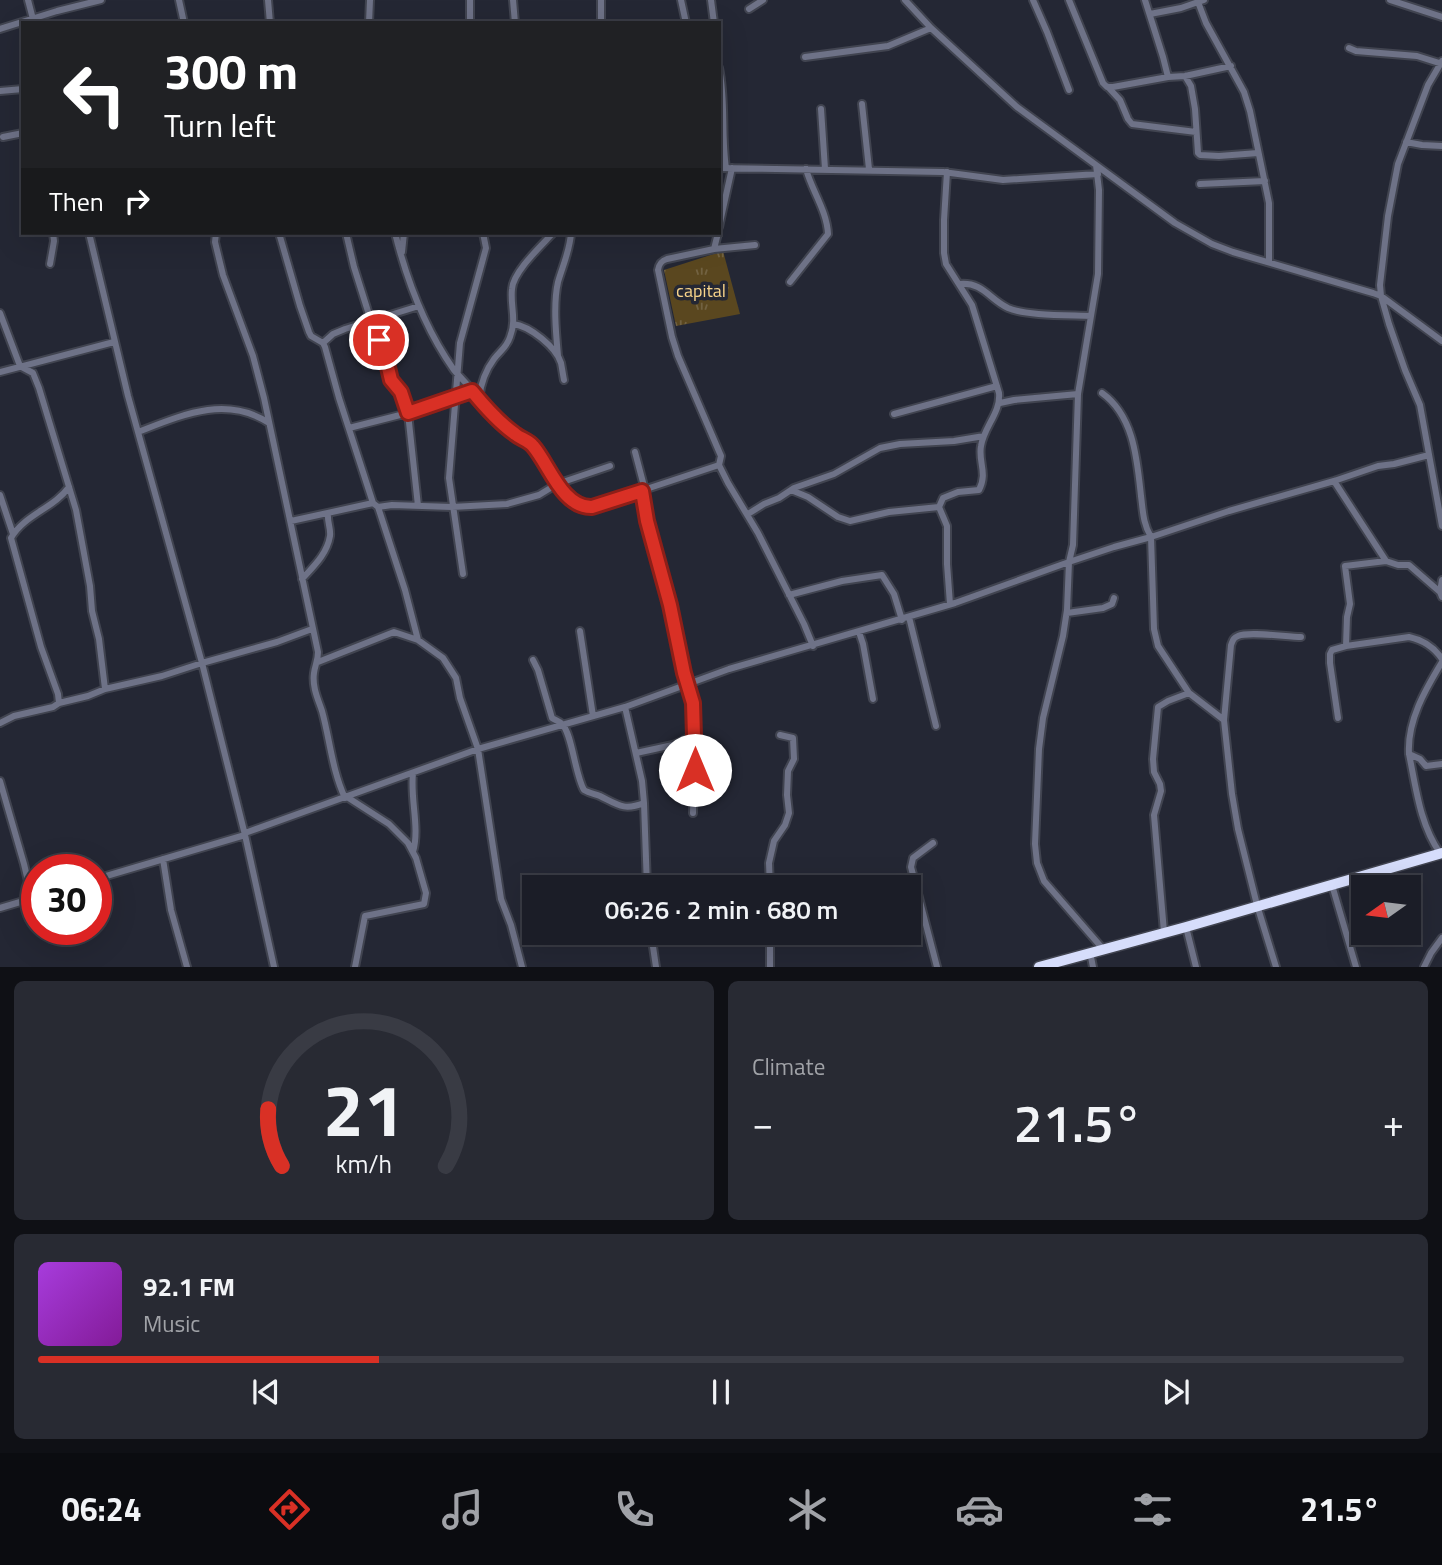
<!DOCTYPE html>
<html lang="en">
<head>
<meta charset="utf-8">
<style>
	body { margin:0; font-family:"Titillium Web",sans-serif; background:#282a33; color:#f1f3f6; height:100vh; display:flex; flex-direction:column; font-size:26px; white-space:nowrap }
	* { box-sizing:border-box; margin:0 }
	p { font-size:23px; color:#a0a2a7 }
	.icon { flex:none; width:38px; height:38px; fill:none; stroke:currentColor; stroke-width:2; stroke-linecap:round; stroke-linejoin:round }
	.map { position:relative; height:967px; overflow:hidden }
	.sheet { display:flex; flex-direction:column; gap:14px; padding:14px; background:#0f1015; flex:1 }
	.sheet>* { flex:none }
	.banner { position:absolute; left:21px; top:21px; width:700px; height:214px; border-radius:0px; box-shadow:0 7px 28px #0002,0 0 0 2px #393b44; background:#202124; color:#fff; overflow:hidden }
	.needle { width:46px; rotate:256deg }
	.buttons { position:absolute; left:1351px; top:875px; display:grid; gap:14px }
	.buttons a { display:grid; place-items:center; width:70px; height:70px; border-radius:0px; background:#1b1d27; box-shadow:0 7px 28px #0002,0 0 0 2px #393b44; font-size:35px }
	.speed { position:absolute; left:21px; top:854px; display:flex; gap:14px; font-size:35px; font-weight:700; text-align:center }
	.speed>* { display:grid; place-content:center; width:91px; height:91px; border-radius:50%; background:#1b1d27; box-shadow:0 7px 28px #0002,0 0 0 2px #393b44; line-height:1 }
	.speed .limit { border:10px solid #d22; background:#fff; color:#111 }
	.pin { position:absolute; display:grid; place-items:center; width:60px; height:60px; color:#fff; margin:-30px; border:4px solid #fff; border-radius:50%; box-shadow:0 2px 7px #0007 }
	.me { position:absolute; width:77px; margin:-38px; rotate:0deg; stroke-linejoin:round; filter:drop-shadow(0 0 5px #0008) }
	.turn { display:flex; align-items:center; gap:24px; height:147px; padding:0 28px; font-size:32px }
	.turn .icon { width:91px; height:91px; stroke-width:2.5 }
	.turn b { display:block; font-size:49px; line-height:60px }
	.then { display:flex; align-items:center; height:66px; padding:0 28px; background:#0003; gap:14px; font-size:26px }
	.big { font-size:52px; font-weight:600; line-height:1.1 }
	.sheet .widget { flex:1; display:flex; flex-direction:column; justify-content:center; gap:10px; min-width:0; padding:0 24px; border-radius:10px; background:#282a33 }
	.sheet .dial { align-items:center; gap:0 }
	.dial svg { height:182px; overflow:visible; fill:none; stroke:#393b44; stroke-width:7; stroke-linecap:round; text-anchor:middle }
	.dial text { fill:#f1f3f6; stroke:none }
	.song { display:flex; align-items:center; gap:21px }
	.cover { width:84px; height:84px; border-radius:10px; background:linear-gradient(135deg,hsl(280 70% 55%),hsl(290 70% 35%)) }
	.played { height:7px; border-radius:4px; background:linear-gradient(90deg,#d93025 25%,#393b44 25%) }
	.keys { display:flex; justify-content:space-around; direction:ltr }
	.heat { display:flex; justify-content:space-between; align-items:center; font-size:38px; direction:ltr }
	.sheet .tiles { flex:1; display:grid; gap:14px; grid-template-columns:1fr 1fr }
	.widget:last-child { grid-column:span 2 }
	.trip { position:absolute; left:522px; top:875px; width:399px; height:70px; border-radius:0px; background:#1b1d27; box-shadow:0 7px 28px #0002,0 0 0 2px #393b44; font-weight:600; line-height:70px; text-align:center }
	.dock { display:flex; height:112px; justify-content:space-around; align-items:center; background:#0b0c10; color:#a0a2a7 }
	.dock .icon { width:49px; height:49px }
	.dock .current { color:#d93025 }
	.dock b { font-size:32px; color:#f1f3f6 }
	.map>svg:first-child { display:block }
	.grass { fill:url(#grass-tufts) }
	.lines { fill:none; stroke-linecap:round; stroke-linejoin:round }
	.minor-casing { stroke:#414450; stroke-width:10 }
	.highway-casing { stroke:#414450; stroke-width:13 }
	.minor { stroke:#6e7287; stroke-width:6 }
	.highway { stroke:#d6ddfb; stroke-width:10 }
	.route-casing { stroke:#8d1f18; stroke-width:18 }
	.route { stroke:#d93025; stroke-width:12 }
	.labels { text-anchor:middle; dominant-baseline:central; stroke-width:7; stroke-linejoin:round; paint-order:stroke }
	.park-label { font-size:18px; fill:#f9d58b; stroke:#242734 }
</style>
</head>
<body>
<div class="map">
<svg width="1442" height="967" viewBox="0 0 1442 967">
	<defs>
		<pattern id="grass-tufts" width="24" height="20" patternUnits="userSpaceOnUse" patternTransform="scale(1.75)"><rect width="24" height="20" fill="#5a471f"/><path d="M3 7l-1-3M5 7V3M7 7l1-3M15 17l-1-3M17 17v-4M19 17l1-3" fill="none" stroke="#726241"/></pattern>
	</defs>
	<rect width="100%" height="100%" fill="#242734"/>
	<path class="grass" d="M723,251L740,314L676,326L664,270Z"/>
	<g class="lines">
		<g class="minor-casing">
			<path id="minor" d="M28,0L34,23
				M179,0L184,23
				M268,0L270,23
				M470,0V23
				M513,0L515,23
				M601,0V23
				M681,0L686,23
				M711,0L714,23
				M905,0L931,28L1017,107L1175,223L1212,244L1233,252L1373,293L1381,296L1442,341
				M1033,0L1047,32L1069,90
				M1069,0L1103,83L1107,87H1113L1168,77L1185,76L1231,66
				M1145,0L1163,57L1168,77
				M1390,0L1442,17
				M1198,2L1206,23L1244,92L1250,111L1269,203V262
				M749,9L763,0
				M1150,14L1181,8L1204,0
				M369,23L370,0
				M0,29L57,11L101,0
				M1349,48L1356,51L1417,56L1442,64
				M805,57L888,46L931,28
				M1442,61L1428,85L1398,164L1388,216L1380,285L1381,296L1389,324L1405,370L1420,405L1442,526
				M719,68C726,101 721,134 726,168
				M1185,76L1191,86L1195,109L1198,153L1200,155L1219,156L1258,153
				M1108,87L1120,100L1128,119L1132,124L1196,132
				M0,91L23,89
				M862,104L869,169
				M821,109L825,169
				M3,137L23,133
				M1406,142L1422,145L1442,146
				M1096,165L1099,190L1098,274L1078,394L1073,545L1069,562L1067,610L1063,636L1043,718L1039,749L1035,844L1037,863L1044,881L1103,949
				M719,168L943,172L1003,180L1098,174
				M1200,184L1265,181
				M719,227L732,168
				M89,233L128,396L202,663L245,835L274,967
				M216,233L215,242L223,275L253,356L264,398L318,652C318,661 315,665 314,673C312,687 318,699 322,711C330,740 332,770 345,798
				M279,233L300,306L309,332L311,336L323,343L325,347L339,398L373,503L378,507L405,590L418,640
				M346,233L354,267L371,321L386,359L391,380L401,392L408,413L473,391
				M395,233C407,281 425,329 454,370C460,377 466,383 472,390C480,400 488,410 497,419C502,425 510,432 517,436C524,440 530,441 535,448C549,466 564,508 592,507L719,465
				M755,245L714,249L667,259C661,261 659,264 658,270L672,337L678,356L721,456L719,465L728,483L758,533L804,624L813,646
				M714,249L718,233
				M402,252L404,233
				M50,264L54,241L53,233
				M790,282L828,234C827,211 812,191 806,169
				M960,284C983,282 989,299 1008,308C1026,316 1070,315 1091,316
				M0,313L20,366L33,373L39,388L76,510L90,586L92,611L99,639L105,689
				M513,324C530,326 556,347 561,363C562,368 563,375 564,380
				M323,343L333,334L345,329L419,306
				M558,356C556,334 553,304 558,282C563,265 570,250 571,233
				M0,372L114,342
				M1102,393C1134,416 1137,459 1141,496C1143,511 1143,524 1151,537L1154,629L1158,646L1189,693L1224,720
				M479,398C481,383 485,371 494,359C500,351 507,347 510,337C517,319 510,306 512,289C513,272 541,246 553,233
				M1000,403L1014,400L1078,394
				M894,414L997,386
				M349,428L408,413L418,506
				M138,432C182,415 226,395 269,423
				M635,452L645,490
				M1334,481L1386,561
				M791,490L808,497L838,517L850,521L889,512L939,507L947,526V564L950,604
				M642,491L647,521L670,605L684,673L693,703L695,745L693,813
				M0,495L13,534
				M378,507L392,505L452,507L507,504L539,495L557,484L610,466
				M939,507L943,498L958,492L979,490C988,473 978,462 981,446C984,427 1001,412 999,393L972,305L946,264L944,253V220L947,172
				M748,514L764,504L779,498L794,488L834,474L880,448L900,444L954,441L984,436
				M291,521L373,503
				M463,574L449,478L460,343L486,248L483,233
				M302,579C314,566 327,554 330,536C331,528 327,522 328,513
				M1442,580L1440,592L1442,597
				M789,595L842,581L882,575L894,594L902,620
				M1067,613L1103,608L1112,604L1114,598
				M909,617L936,726
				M580,631L593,716
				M859,632L863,644L873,699
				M1346,646L1347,617L1350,604L1345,566L1386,561L1398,565H1409L1440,592
				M533,660L538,670L552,718C555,720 559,721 562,724C572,733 575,775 584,790C589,793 595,794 600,796C618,805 624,811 644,803
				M318,662L394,632L418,640L443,658L456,678L460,698L478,749L501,899L511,925L522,967
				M59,703L58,694L41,647L11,538C24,515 54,508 69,487
				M625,707L642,781L644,803L647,887
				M1338,718L1330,663V654L1332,650L1346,646L1409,637C1423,640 1434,647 1442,659
				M0,723L14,716L53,707L59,703L88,696L105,689L162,676L202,663L277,642L312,629
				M636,753L673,745L695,735
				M1409,754L1420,759L1426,766L1442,764
				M413,773C410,800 420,827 413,852
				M0,781L24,864L32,898
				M347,797L389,824L408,843L416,858L426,893L424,904L365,916L355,967
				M245,833L478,749L625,707L729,669L955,603L1069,562L1114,547L1151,537L1229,511L1334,481L1378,466L1394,464L1429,455
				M933,843L913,858L911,867L937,967
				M1440,853C1420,825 1416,788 1409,754C1407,721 1425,690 1442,662
				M163,859L171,910L187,967
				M96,879L245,835
				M1332,885L1356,967
				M770,887L769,863L774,841L785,825L789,813L787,795L788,771L794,759L793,738L780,735
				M0,908L37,897
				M1186,927L1196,967
				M1164,932L1154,815L1161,791L1160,784L1154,772L1153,759L1158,707L1168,701L1189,693
				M651,933L656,967
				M1090,952L1093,967
				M770,967V933
				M1276,967L1257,905L1238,829L1232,794L1224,720L1231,645C1233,640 1233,638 1238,636C1249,631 1287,637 1301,637
				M1424,967L1431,953L1442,938"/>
		</g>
		<g class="highway-casing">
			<path id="highway" d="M1039,967L1186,927L1442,853"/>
		</g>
		<use href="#minor" class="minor"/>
		<use href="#highway" class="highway"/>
	</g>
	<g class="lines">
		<g class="route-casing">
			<path id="route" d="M379,340L386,359L391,380L401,392L408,413L472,391C485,407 498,422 515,434C521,439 528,440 533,446C549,464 562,508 592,507L642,491L647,521L670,605L684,673L693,703L695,770"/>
		</g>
		<use href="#route" class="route"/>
	</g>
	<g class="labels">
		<g class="park-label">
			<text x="701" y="290">capital</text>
		</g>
	</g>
</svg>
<div class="buttons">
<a><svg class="needle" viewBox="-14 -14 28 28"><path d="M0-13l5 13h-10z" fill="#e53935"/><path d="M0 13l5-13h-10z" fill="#a0a2a7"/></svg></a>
</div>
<div class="speed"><div class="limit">30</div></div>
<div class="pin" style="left:379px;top:340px;background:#d93025"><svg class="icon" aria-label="arrive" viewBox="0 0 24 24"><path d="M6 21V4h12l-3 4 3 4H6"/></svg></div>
<svg class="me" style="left:695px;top:770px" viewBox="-20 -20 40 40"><circle r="19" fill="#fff"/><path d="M0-13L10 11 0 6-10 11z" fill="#d93025"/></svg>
<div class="trip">06:26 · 2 min · 680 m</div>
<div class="banner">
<div class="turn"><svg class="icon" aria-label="left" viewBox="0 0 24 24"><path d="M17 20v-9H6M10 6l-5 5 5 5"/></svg><div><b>300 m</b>Turn left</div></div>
<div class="then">Then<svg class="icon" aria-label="right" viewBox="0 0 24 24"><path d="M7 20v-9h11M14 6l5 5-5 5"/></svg></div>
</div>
</div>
<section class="sheet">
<div class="tiles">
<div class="widget dial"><svg viewBox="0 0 100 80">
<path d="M14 69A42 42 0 1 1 86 69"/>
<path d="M14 69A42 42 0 0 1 8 44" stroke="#d93025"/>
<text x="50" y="56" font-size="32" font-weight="700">21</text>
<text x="50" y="72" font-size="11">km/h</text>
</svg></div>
<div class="widget"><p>Climate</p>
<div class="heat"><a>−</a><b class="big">21.5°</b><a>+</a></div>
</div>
<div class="widget">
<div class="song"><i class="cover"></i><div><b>92.1 FM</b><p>Music</p></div></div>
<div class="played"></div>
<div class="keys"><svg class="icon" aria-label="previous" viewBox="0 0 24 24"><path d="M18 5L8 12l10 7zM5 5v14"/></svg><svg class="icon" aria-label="pause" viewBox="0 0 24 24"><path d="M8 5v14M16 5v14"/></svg><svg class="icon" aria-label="next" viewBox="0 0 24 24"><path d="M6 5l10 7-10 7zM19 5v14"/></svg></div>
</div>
</div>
</section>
<nav class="dock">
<b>06:24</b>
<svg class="icon current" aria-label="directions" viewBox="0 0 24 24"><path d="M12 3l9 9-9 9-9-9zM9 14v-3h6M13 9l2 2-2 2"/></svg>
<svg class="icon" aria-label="music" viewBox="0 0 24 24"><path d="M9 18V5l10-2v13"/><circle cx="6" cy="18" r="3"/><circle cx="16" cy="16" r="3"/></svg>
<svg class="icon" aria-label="phone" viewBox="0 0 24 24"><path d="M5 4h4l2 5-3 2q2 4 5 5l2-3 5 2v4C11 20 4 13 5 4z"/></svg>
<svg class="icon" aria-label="climate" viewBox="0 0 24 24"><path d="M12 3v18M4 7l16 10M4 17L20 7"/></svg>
<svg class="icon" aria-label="car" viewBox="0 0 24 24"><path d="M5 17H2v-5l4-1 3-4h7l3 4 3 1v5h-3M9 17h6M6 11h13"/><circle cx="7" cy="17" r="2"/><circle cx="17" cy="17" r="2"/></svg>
<svg class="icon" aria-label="filters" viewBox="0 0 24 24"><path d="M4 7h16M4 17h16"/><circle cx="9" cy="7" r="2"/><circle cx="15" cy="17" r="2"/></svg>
<b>21.5°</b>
</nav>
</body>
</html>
